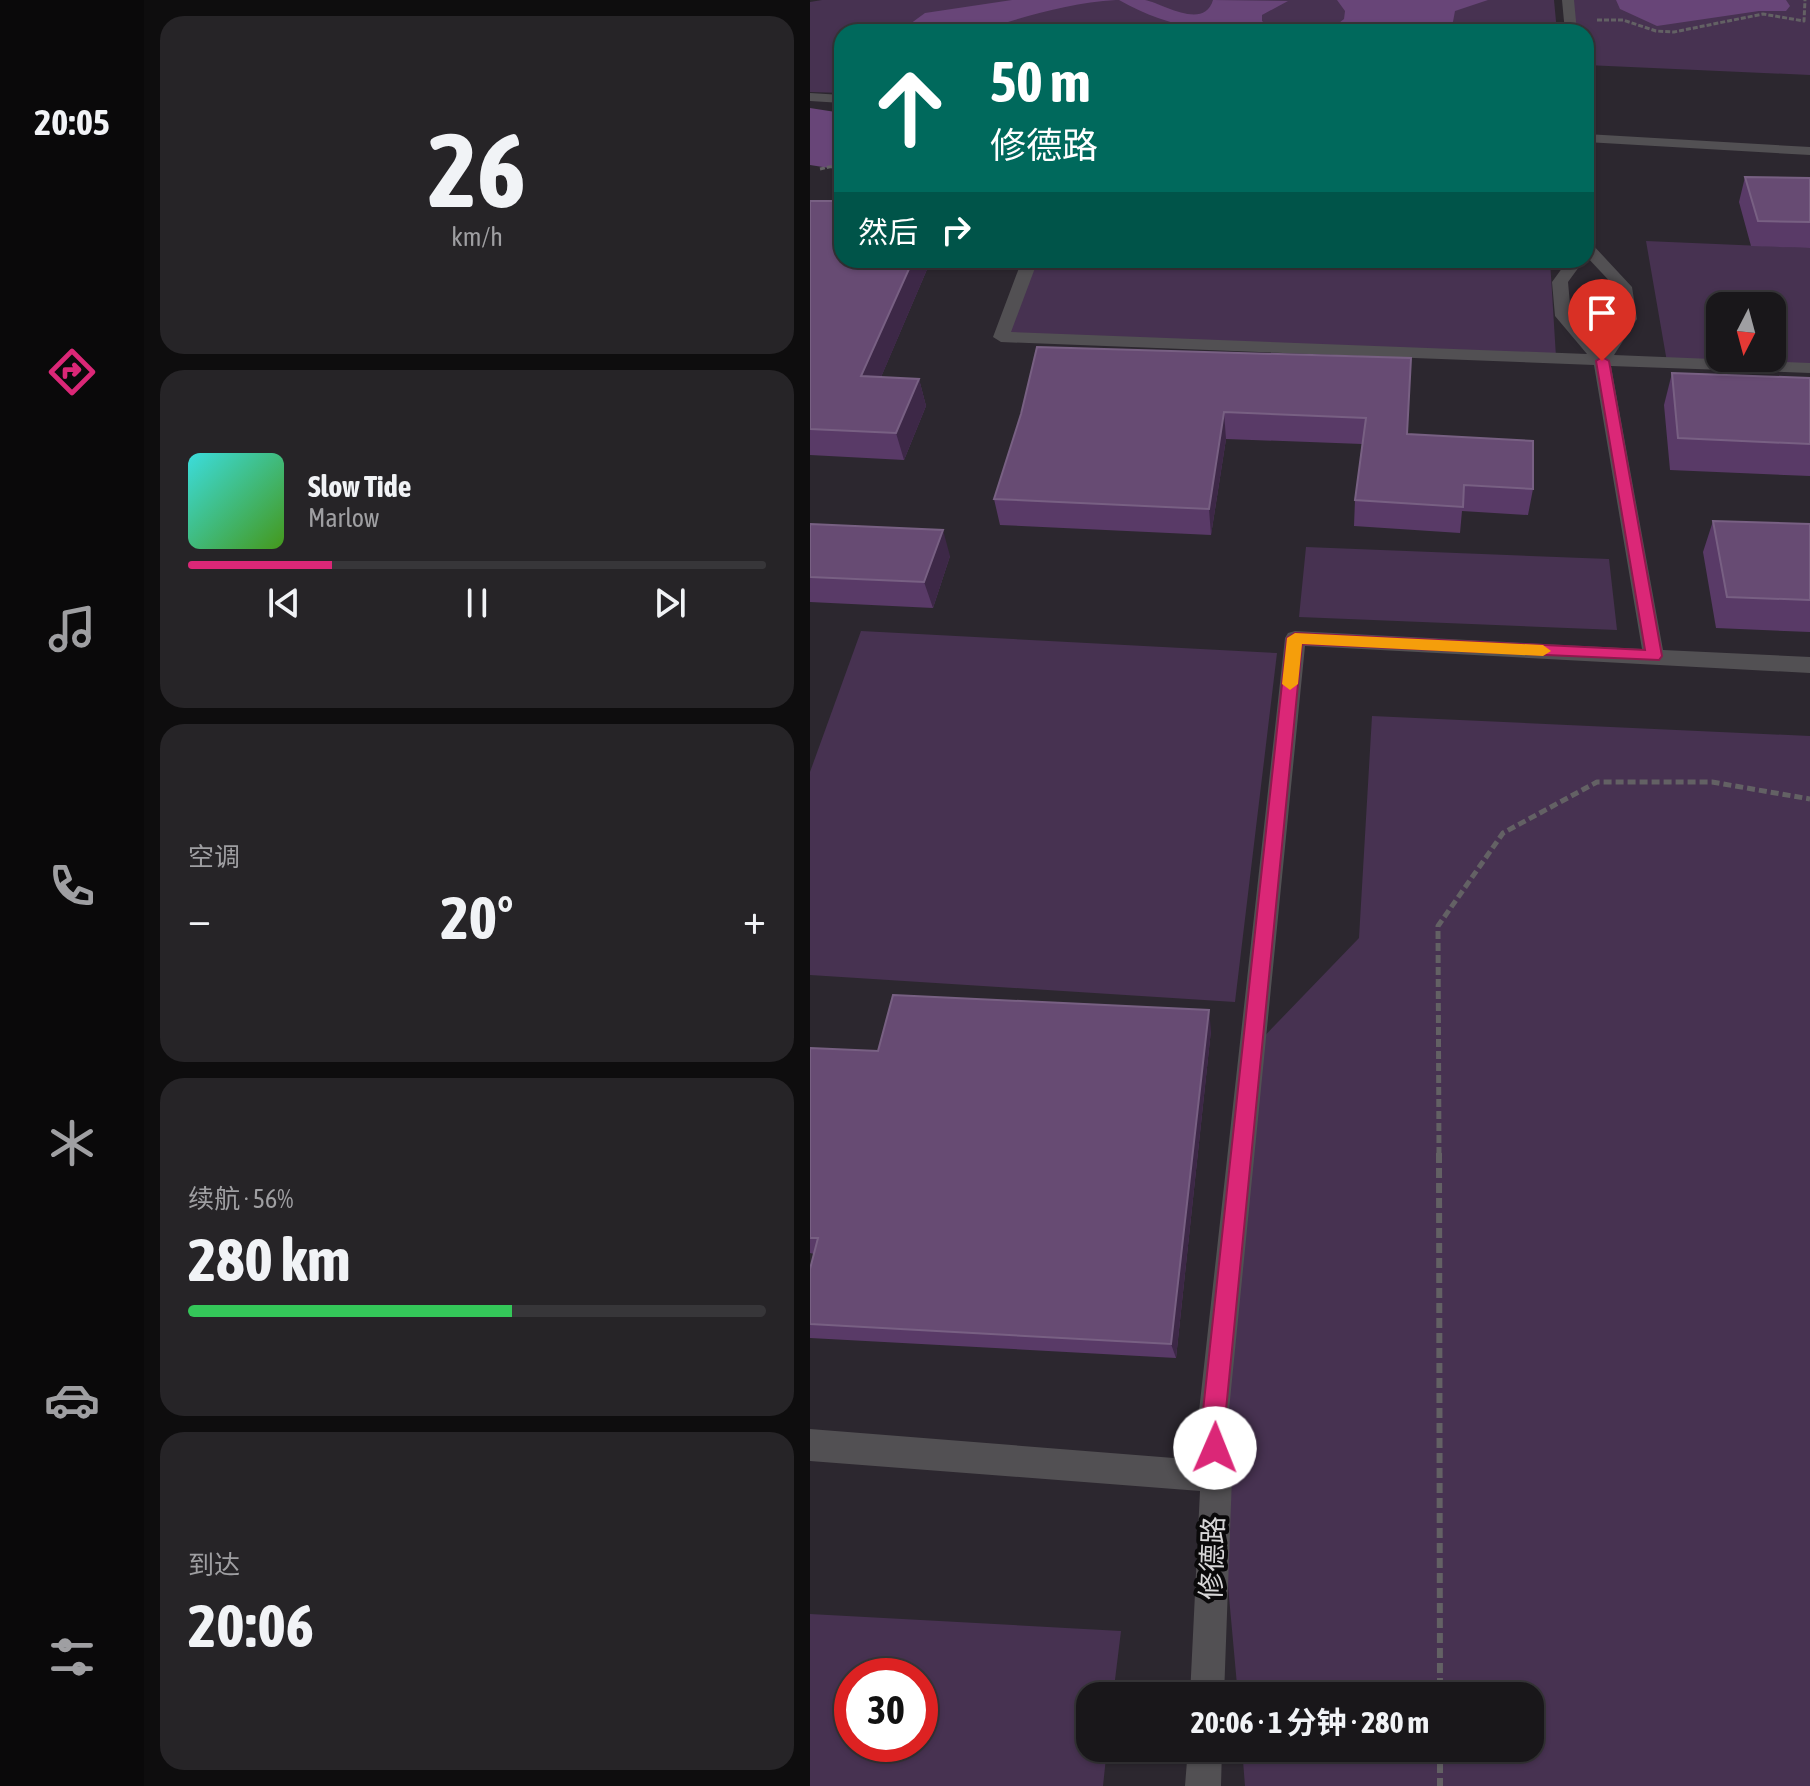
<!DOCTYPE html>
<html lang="zh">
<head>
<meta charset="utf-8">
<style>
	body { margin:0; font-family:"Asap Condensed","Noto Sans SC",sans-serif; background:#262427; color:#f1f3f6; height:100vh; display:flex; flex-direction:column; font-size:30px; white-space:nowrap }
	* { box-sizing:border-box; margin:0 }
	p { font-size:26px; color:#9f9fa2 }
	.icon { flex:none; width:44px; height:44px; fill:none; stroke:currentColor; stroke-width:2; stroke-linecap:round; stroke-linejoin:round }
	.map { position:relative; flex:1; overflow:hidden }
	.side { display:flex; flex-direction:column; gap:16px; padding:16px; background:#0e0d0e; width:666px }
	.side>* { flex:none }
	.banner { position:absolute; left:24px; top:24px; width:760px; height:244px; border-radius:24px; box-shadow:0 2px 6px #0004,0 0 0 2px #373639; background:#00695c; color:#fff; overflow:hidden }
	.needle { width:52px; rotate:186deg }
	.fabs { position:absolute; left:896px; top:292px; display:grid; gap:16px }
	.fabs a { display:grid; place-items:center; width:80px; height:80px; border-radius:16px; background:#19171a; box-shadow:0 2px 6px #0004,0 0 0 2px #373639; font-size:40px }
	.speed { position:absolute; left:24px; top:1658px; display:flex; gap:16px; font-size:40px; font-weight:700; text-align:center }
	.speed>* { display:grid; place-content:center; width:104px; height:104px; border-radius:50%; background:#19171a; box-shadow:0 2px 6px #0004,0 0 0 2px #373639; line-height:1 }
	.speed .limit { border:12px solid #d22; background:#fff; color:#111 }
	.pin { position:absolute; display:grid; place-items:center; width:68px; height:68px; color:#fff; margin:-82px -34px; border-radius:50% 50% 50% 0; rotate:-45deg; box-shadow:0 0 8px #0007 }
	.pin .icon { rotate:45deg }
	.me { position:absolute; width:88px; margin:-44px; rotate:1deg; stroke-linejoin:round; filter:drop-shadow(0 0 6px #0008) }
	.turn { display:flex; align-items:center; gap:28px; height:168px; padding:0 24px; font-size:36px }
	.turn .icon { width:104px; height:104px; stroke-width:2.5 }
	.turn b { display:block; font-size:56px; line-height:68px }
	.then { display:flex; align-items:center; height:76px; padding:0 24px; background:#0003; gap:16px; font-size:30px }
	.big { font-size:60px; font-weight:700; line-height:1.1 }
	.side .card { flex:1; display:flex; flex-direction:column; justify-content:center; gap:12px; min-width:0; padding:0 28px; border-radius:24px; background:#262427 }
	.side .dial { align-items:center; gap:0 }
	.dial b { font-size:104px; line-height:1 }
	.song { display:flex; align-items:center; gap:24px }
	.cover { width:96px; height:96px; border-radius:12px; background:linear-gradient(135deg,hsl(180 70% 55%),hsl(100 70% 35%)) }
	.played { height:8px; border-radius:4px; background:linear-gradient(90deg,#db2777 25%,#373639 25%) }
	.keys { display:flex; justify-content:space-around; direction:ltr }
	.heat { display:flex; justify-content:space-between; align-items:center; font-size:44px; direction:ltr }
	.charge { height:12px; border-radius:6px; background:linear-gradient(90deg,#34c759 56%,#373639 0) }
	.trip { position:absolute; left:266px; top:1682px; width:468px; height:80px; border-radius:24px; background:#19171a; box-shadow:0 2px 6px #0004,0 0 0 2px #373639; font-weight:700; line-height:80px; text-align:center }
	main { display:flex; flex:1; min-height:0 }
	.dock { display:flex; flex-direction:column; width:144px; justify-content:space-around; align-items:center; background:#0a090a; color:#9f9fa2 }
	.dock .icon { width:56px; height:56px }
	.dock .current { color:#db2777 }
	.dock b { font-size:36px; color:#f1f3f6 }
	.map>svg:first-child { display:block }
	.built { fill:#2c272f; fill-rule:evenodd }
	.green { fill:#473251; fill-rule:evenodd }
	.water { fill:#684578 }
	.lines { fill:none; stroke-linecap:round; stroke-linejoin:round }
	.path-far2 { stroke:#636164; stroke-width:3; stroke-dasharray:5 2; stroke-linecap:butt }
	.path-far1 { stroke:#636164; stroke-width:5; stroke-dasharray:8 4; stroke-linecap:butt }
	.path { stroke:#636164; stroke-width:6; stroke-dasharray:10 5; stroke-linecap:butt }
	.street { fill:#525053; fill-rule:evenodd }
	.wall { fill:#593a67 }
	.shaded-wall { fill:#3d2847 }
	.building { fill:#674b73; stroke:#786083; stroke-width:2 }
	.route { fill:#db2777; stroke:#8e194d; stroke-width:2 }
	.slow { fill:#f59e0b }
	.labels { text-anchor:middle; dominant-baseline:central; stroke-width:8; stroke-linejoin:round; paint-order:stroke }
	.near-street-label { font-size:28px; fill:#d7d6d7; stroke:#0a090a }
</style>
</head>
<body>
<main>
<nav class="dock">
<b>20:05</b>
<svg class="icon current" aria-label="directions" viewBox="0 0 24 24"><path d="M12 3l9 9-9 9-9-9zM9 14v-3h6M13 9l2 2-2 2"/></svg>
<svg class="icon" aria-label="music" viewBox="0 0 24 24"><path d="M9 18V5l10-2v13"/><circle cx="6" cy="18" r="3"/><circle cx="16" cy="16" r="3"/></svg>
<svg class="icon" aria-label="phone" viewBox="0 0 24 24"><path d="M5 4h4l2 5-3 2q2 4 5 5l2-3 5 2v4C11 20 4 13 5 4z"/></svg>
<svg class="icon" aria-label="climate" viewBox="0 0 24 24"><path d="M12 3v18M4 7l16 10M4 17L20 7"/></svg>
<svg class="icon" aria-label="car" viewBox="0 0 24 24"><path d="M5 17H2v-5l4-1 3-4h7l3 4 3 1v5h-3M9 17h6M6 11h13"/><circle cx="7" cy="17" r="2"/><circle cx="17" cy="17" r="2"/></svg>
<svg class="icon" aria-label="filters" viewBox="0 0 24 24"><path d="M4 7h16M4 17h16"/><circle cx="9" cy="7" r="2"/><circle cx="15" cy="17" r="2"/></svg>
</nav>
<section class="side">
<div class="card dial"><b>26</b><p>km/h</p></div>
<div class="card">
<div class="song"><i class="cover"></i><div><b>Slow Tide</b><p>Marlow</p></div></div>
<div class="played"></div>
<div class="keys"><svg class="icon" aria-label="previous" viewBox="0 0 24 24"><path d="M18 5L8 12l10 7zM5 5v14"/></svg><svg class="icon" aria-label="pause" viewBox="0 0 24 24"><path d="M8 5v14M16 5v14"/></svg><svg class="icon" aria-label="next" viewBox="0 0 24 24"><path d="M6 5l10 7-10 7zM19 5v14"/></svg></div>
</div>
<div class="card"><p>空调</p>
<div class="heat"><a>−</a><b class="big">20°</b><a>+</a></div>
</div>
<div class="card"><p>续航 · 56%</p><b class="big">280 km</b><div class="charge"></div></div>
<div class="card"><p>到达</p><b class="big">20:06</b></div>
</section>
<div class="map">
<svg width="1000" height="1786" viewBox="0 0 1000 1786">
	<rect width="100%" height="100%" fill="#211f22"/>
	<path class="built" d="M0,0H1000V1786H0ZM32,32H776V260H32ZM910,306H962V358H910ZM42,1676H110V1744H42ZM280,1696H720V1748H280Z"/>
	<path class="green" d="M12,0H744L747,32H32V93L0,92V2Z
		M758,0H1000V75L776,65V32H761Z
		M836,241L1000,248V368L857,362ZM910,306H962V358H910Z
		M220,260H740L746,357L191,337Z
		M496,547L799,559L807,630L489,617Z
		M51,631L467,653L425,1002L0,975V772Z
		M562,716L1000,736V1786H435L432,1748H720V1696H428L403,1420L441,1050L549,938Z
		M0,1614L311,1631L303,1696H280V1748H297L293,1786H0ZM110,1676V1744H42V1676Z"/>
	<path class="water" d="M202,0H306C257,3 210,18 165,32C151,36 106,32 89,32L115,13Z
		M309,0C318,0 327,0 335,0C352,3 394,31 403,0L478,1L452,15V21L462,29L474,32C409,32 368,33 309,0Z
		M527,0H678L645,11L642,27L632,32H500L524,27L534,19L535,11Z
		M806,0H976L980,6L976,11H949L847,26L810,9Z
		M0,108L32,113V170L0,165Z"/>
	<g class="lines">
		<path class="path-far2" d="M787,20H813L846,31L864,32L953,14L994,21L995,0
			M10,169L32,164"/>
		<path class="path-far1" d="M629,1155L628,926L693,833L787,782H902L1000,799"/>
		<path class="path" d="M629,1153L630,1696
			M630,1748V1786"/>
		<path class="street" d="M752,0H764L767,32H755Z
			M0,93L32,95V103L0,101Z
			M776,134L1000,147V155L776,142Z
			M776,242L782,244L822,287L827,319L804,355L1000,363V373L801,366L853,650L1000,657V673L495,646L418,1420L422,1477L414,1696H380L390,1491L0,1461V1429L389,1460L388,1420L475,638L478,633L485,631L832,649L784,365L191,342L183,337L212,260H228L201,332L777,354L745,316L742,282L758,260H774L758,282L761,315L791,349L811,319L806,288L776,256Z
			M378,1748H412L411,1786H375Z"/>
	</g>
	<path class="wall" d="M935,177L1000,178V248L941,246L929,202Z
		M0,201L32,260H121L71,377L109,379L116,406L94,460L0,455Z
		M601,358L597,434L723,489L718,515L652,511L650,533L544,526L545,500L552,444L416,439L401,535L190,525L184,499L211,414Z
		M862,373L1000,378V476L860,470L854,405Z
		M903,521L1000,524V632L906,628L893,552Z
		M0,524L140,556L123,608L0,602Z
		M401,1030L366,1358L0,1338V1269L4,1254L0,1253V1048L68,1051Z"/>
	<path class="shaded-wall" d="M103,260H121L60,403L51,376Z
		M109,379L116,406L94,460L86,433Z
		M414,412L416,439L401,535L399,509Z
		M133,530L140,556L123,608L114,582Z
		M399,1010L401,1030L366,1358L361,1344Z"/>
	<path class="building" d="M935,177L1000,178V222L948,221Z
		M0,201H32V260H103L51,376L109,379L86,433L0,429Z
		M227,347L601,358L597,434L723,441V489L654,485L653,507L545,500L556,418L414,412L399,509L184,499L211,414Z
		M862,373L1000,378V444L868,438Z
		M903,521L1000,524V600L917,597Z
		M0,524L133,530L114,582L0,577Z
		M83,995L399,1010L361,1344L0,1324V1269L8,1238H0V1048L68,1051Z"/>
	<path class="route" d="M792,357L799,361L852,656L849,660L492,644L415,1420L416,1448L413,1457L405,1460L396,1457L393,1448L392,1420L477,638L485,633L835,650L786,361Z"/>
	<path class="slow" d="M485,633L733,645L741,651L733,656L492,644L488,684L480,690L472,684L477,638Z"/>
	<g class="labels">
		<g class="near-street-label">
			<text transform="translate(402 1558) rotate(-88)">修德路</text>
		</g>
	</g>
</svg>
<div class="fabs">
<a><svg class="needle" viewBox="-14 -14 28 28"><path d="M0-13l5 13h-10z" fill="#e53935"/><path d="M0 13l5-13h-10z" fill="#9f9fa2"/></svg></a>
</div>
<div class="speed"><div class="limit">30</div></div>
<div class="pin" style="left:792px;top:361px;background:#d93025"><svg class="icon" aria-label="arrive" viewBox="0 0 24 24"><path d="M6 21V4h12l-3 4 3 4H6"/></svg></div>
<svg class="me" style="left:405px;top:1448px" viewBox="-20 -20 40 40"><circle r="19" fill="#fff"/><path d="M0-13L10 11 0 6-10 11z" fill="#db2777"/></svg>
<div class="trip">20:06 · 1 分钟 · 280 m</div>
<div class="banner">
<div class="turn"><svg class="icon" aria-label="ahead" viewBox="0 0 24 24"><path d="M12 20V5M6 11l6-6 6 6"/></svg><div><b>50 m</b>修德路</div></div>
<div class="then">然后<svg class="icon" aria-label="right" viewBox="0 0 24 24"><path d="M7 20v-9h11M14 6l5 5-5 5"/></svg></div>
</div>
</div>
</main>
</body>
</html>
